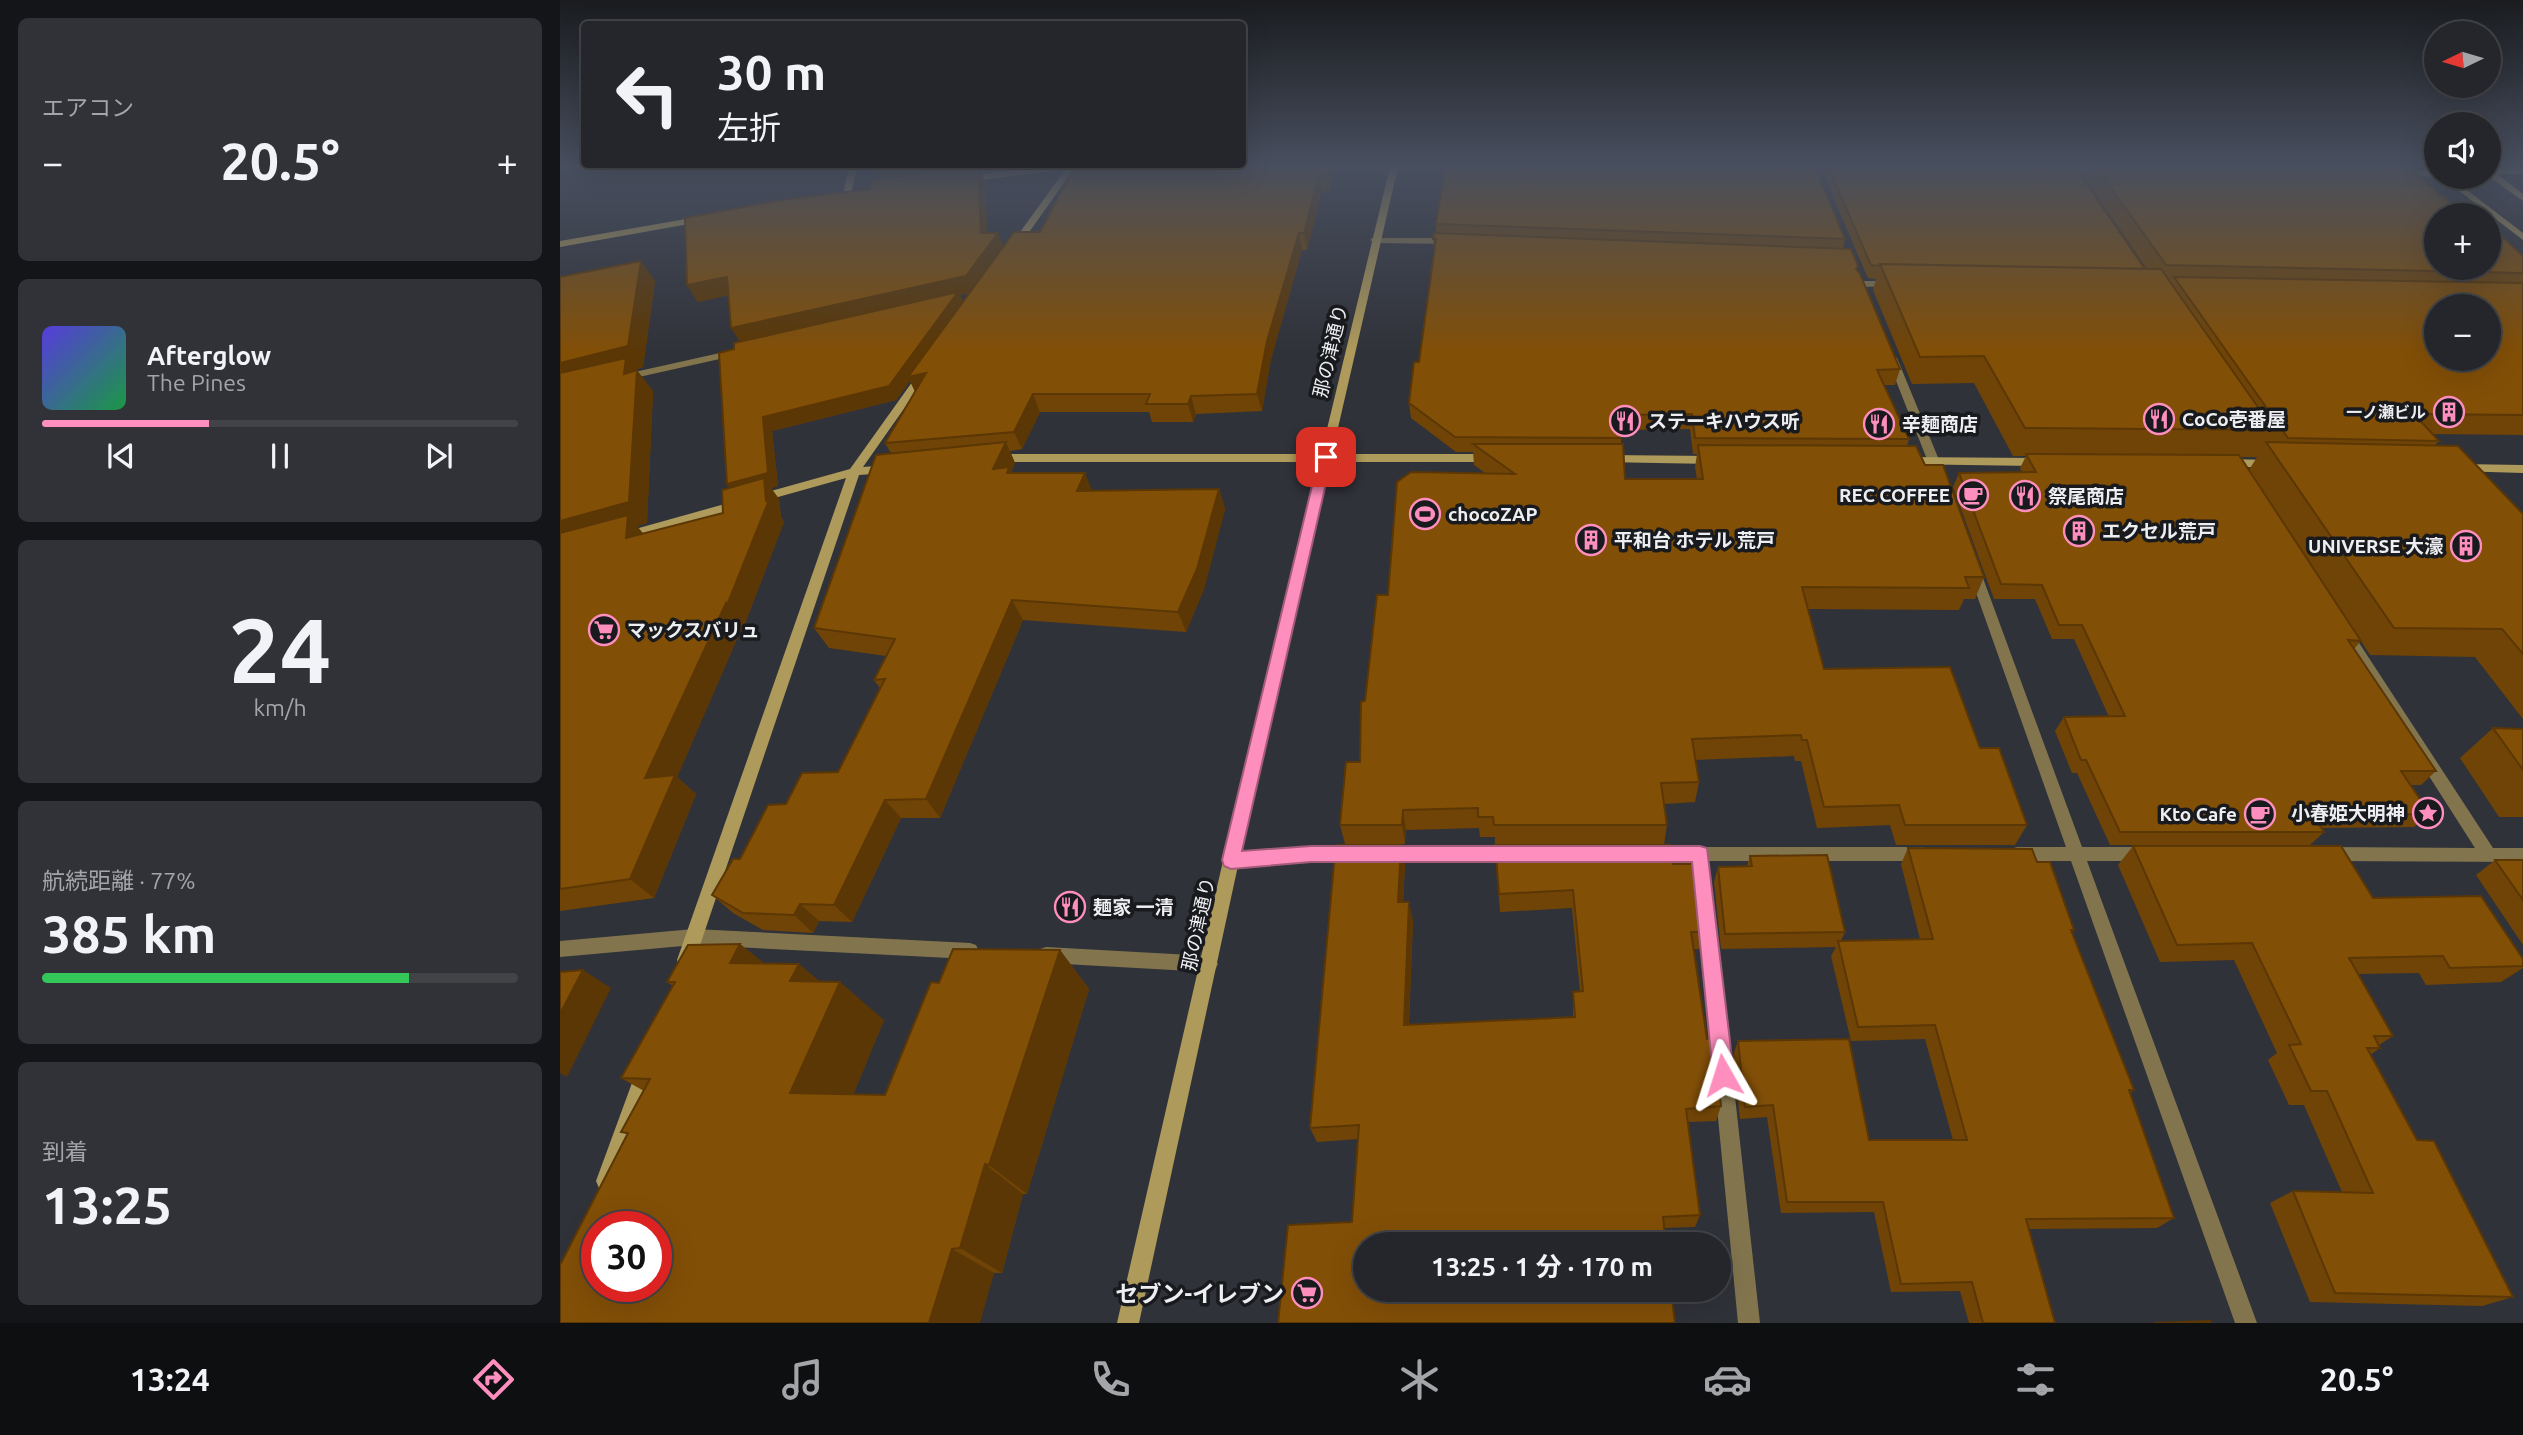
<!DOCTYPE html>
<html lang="ja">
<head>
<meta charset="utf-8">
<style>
	body { margin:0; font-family:Ubuntu,"Noto Sans JP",sans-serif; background:#303237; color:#f1f3f6; height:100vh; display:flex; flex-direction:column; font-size:26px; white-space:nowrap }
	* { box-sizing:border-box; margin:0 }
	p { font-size:23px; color:#a3a5a9 }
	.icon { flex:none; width:38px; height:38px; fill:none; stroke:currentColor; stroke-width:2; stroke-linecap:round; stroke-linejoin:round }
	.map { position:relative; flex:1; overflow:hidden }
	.drawer { display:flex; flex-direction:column; gap:18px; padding:18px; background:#141518; width:560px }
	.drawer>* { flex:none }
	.guide { position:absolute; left:21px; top:21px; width:665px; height:147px; border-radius:7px; box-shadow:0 7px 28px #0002,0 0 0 2px #414347; background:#24262b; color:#f1f3f6; overflow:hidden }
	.needle { width:46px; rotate:265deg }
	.tools { position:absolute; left:1864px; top:21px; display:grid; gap:14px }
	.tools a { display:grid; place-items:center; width:77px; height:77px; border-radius:50%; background:#24262b; box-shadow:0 7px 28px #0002,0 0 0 2px #414347; font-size:35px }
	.speed { position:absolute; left:21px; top:1211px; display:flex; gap:14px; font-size:35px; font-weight:700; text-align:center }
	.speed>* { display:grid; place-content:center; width:91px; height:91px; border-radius:50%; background:#24262b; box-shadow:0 7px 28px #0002,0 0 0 2px #414347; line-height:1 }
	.speed .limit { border:10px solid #d22; background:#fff; color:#111 }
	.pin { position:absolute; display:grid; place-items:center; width:60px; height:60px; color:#fff; margin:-30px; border-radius:14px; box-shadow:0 4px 10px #0006 }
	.me { position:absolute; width:77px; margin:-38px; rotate:354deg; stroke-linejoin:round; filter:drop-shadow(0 0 5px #0008) }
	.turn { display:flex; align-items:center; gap:24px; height:147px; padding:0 21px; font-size:32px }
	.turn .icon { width:91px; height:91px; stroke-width:2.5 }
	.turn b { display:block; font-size:49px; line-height:60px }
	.big { font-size:52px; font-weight:700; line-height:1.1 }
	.drawer .tile { flex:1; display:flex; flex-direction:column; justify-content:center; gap:10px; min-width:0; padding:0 24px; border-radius:10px; background:#303237 }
	.drawer .dial { align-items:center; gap:0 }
	.dial b { font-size:91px; line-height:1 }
	.song { display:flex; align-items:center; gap:21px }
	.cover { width:84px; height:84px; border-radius:10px; background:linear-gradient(135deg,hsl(250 70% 55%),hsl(140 70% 35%)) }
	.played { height:7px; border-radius:4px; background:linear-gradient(90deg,#fe8ebd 35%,#414347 35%) }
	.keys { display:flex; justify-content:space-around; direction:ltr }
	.heat { display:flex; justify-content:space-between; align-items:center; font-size:38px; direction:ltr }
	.charge { height:10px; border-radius:5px; background:linear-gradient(90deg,#34c759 77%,#414347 0) }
	.trip { position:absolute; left:793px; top:1232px; width:378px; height:70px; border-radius:35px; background:#24262b; box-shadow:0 7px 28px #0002,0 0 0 2px #414347; font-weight:700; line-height:70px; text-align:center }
	.tab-bar { display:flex; height:112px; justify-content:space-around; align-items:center; background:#0e0f11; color:#a3a5a9 }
	.tab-bar .icon { width:49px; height:49px }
	.tab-bar .on { color:#fe8ebd }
	.tab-bar b { font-size:32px; color:#f1f3f6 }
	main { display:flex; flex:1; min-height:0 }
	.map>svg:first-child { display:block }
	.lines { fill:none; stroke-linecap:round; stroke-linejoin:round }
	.street { fill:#82754e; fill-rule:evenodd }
	.secondary { fill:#ae9a5a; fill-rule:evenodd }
	.wall { fill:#704406; fill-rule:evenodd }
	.shaded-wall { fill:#5b3705 }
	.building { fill:#824f07; stroke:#5b3705; stroke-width:2; fill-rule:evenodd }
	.route { fill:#fe8ebd; stroke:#a55c7b; stroke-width:2 }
	.labels { text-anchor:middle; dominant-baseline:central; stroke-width:7; stroke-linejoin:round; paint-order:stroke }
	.far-poi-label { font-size:16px; font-weight:bold; fill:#edeef2; stroke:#191a1d; text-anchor:end }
	.street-label { font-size:19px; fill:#edeef2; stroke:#191a1d }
	.poi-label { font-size:19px; font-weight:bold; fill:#edeef2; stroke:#191a1d; text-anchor:start }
	.near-poi-label { font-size:23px; font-weight:bold; fill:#edeef2; stroke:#191a1d; text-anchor:end }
</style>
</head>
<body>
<main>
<section class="drawer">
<div class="tile"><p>エアコン</p>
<div class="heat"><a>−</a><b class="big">20.5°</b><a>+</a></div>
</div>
<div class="tile">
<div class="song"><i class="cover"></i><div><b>Afterglow</b><p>The Pines</p></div></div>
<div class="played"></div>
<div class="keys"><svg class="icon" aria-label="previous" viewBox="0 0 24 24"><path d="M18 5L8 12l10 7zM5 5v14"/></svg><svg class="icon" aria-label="pause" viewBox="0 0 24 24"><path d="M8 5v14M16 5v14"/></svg><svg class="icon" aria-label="next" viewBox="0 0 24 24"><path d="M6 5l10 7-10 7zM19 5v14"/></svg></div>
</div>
<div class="tile dial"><b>24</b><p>km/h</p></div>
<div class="tile"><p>航続距離 · 77%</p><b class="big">385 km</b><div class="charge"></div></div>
<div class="tile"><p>到着</p><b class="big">13:25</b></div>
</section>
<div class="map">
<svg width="1963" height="1323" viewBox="0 0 1963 1323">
	<rect width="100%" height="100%" fill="#303239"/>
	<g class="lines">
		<path class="street" d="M812,238H891L896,241L891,244L815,243L810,240Z
			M1332,281L1337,284L1335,286L1300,287L1295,284L1300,281Z
			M178,349L182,350V354L61,381L56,378L61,375Z
			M1332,355L1337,358L1384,472L1382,475L1378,476L1372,472L1327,358Z
			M1414,565L1420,570L1522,847H1584L1590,849L1592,854L1590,859L1584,861H1527L1697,1323H1675L1511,861H1457L1451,859L1449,854L1451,849L1457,847H1506L1408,570Z
			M1785,628L1790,629L1933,848H1963V862L1768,861L1762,859L1760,854L1762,849L1768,847L1915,848L1780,637L1778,633Z
			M751,847H793L799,849L801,854L799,859L793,861H751L671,868L665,866L663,861L665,856L671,854Z
			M823,847H954L960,849L962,854L960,859L954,861H823L817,859L815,854L817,849Z
			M1093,847H1363L1369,849L1371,854L1369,859L1363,861H1149L1200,1323H1178L1133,861H1093L1087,859L1085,854L1087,849Z
			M134,929L410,943L416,945L419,951L416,957L410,959L134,945L0,957V941Z
			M486,947L649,956L655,958L658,964L655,970L649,972L486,963L480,961L477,955L480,949Z"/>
		<path class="secondary" d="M289,167H297L291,194L287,197L283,194Z
			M484,167H506L502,170L406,182L402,179L406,176Z
			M507,167H515L458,248H452L450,246Z
			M830,167H838L772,454H932L938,458L932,462H771L679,861L579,1323H557L663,861L759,462H434L428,458L434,454H761Z
			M1495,167H1544L1540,170H1499Z
			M1963,168V174H1937L1963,194V201L1928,176V169Z
			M1840,170L1876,171V177L1837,175L1836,173Z
			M1881,177H1890L1963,233V240Z
			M143,216L146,217V221L0,247V241Z
			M364,370L369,373L303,467L327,465L333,469L327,473L299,475L135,960L132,966L126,968L120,966L117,960L286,478L65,540L59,536L61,533L290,469L360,371Z
			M1046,455L1152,456L1158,460L1152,464L1042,462L1040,459Z
			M1344,457L1481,458L1487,462L1481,466L1340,464V458Z
			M1666,459L1712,460L1718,464L1712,468L1662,466L1660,463Z
			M1900,464L1963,465V473L1896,471V465Z
			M85,1063L92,1065L94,1072L56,1181L53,1188L46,1191L39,1188L36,1181L76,1072L78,1065Z"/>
	</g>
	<path class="wall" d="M315,167H429L424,169V172H421L425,182L427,233L443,246L480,232L775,167L770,190L762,191L747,250H742L711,359L702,411L636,414L633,422H592L589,412H480L462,449L450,451L455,463L451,473L532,491L659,489L665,509L644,589L626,632L463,620L380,818H341L292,922L259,921L253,933L203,930L173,913L152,895L226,804L278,772L320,688L314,680L326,656L269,648L254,628L331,453L325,443L355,392L350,381L336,400L212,431L218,486L211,488L219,499L221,517L224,522L184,626L183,625L117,777L136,794L94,898L0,911V277L95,281L83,367L75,370L93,391L87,523L77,526L83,534L163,513L169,488L174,349L179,341L168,295L138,302L127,285L310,189L318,179ZM409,293L403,302L400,295Z
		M1260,167H1515L1585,269H1587L1521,173L1523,167H1838L1879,194L1963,256V435L1873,434L1879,441L1875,445L1963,514V719L1915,657L1810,655L1801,641L1794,649L1876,771L1861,785H1850L1870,814L1854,827L1761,828L1764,832L1750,845H1550L1517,773H1512L1495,731L1504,717H1549L1514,639H1492L1475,599H1434L1393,487L1399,473L1462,472L1460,468L1466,456H1453L1414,383L1352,384L1313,290L1316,279L1308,278ZM1680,457H1697L1689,470Z
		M876,224L1285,239L1283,248L1298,266L1297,270L1340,369L1335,385H1324L1349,439L1347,446L1365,465L1424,577L1415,599H1404L1399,610L1248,609L1264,669L1420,748L1467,825L1455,845H1336L1330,825L1257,828L1241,761H1235L1234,756L1135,760L1139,782L1135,802L1104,804L1107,825L1104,845H935V837H920L919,828L846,830L845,844H785L780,825L800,762L805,701L828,595L925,473L914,465L913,452H896L851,418L849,403L859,362L874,252L873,239L876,233ZM1130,429L1133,454H1137L1135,467L1137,479H1065L1061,444V430Z
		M1933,728L1963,729V817H1939L1900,758Z
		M935,845L1113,864L1143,932L1139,949H1133L1147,1039L1161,1106L1156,1121L1128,1122L1140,1215L1135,1227L1104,1228L792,1222L798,1139L757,1142L750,1128L845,864L843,902L853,920L849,1025L1013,1017V992L1020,991L1012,908L940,912Z
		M1573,846L1813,898L1963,959V968L1941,982L1866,985L1859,973L1798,974L1833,1036L1819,1045L1820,1048L1810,1055L1857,1140L1953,1297L1922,1306L1750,1302L1710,1203L1733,1191L1782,1192L1744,1105H1729L1708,1060L1717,1053L1674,960L1600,962L1558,865Z
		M1348,848L1477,862L1514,930L1512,932L1574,1090L1570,1093L1614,1218L1597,1228L1469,1229L1495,1323H1409L1400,1291L1331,1292L1314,1212L1221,1213L1207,1117L1180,1119L1173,1055L1178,1041L1309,1140H1393L1365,1039L1291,1041L1271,956L1276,947L1161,949L1154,882L1158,867L1187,866L1190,856L1285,932L1281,941L1360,939L1341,864Z
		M1935,860H1963V945L1916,875Z
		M180,944L204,964L260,982L324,1020L293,1095H325L379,983L500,950L529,989L467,1194H463L442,1273H434L61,1132L84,1091L61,1078L113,986L107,982Z"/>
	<path class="shaded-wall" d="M349,167H429L424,169V172H421L425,182L428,247L438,233L445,249L414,292L400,295L404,306L366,373L357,395L350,381L336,400L212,431L218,486L211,488L219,499L221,517L224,522L184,626L183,625L117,777L136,794L94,898L70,879L85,778L177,498L167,484L182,345L171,328L320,185L314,171Z
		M770,167H775L770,190L768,174Z
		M759,174L762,191L747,250L744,233Z
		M739,233L742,250L711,359L702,411L697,394L707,341Z
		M81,261L95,281L83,367L75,370L77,373V370L93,391L87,523L77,526L86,537L0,547V363Z
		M167,277L178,293L138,302L127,285Z
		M473,394L480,412L462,449L454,432Z
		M631,396L636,414L633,422L628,404Z
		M446,442L455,463L451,472L458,488L433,469Z
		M525,473L533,493L517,491Z
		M659,489L665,509L644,589L626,632L618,612Z
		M452,600L463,620L380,818L366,799Z
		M325,800L341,818L292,922L274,905Z
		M843,810L846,830L845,844L842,825Z
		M841,845L845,864L842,920L838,902Z
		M849,902L853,920L848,1041L844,1025Z
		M240,904L259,921L253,933L234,915Z
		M180,944L229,983L170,963Z
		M500,950L529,989L467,1194L429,1165Z
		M239,964L275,994L280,982L324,1020L280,1126L230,1093V981Z
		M23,970L51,988L7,1077L0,1073V1014Z
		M425,1164L463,1194L442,1273L400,1248Z
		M392,1249L434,1273L420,1323H369Z"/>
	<path class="building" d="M315,167H349L314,171Z
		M418,167L421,233H438L406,276L171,328L167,277L127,285L125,218L222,200L310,189L311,180Z
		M514,167H770L768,174H759L744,233H739L707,341L697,394L631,396L628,404H586L590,394H473L454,432L325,443L366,373L348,377L454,232H480Z
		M885,167H1255L1285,239L876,224Z
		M1268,167H1515L1585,269L1320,264L1319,266L1311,265Z
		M1536,167H1838L1841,169H1852L1879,194L1908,215H1876V268H1928V230L1931,232H1937L1963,256V273L1606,265Z
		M874,233L1291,249L1298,266L1296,269L1300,274L1340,369L1317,370L1349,439L1135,438L1132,414L1060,415L1061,438L895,437L849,403L854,362H859L876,239H873Z
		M81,261L68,346L0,363V277Z
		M1320,264L1601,269L1714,430L1465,428L1424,356L1360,357Z
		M1614,277L1963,283V415L1854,414L1879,441L1728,438ZM1876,306H1928V359H1876Z
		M398,292L329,386L203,417L208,473L167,484L159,353L174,349V343Z
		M66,358L64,374L77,370L69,502L0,521V373Z
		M446,442L433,469L449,467L447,473H525L517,491L659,489L637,569L618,612L452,600L366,799L325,800L274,905L240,904L234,915L183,913L152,895L173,859H180L208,805L226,804L242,773L278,772L325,679L314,680L335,639L254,628L316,455Z
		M1706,442L1898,446L1963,514V654L1942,629L1834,628Z
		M913,444H1063L1065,479H1143L1138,445L1356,446L1365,465H1383L1424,577H1405L1409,588L1242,587L1264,669L1390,667L1420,748H1439L1467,825H1345L1339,805L1264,807L1247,740H1242L1241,735L1132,739L1139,782L1101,783L1107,825H934L933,817H918V808L843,810L842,825H780L786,762H800L801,702L805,701L817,595H828L837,482L851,472L955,474Z
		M1466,454L1679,455L1801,641L1788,640L1876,771H1841L1870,814L1753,815L1764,832H1560L1526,760H1521L1504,717L1565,716L1522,625H1499L1482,585L1441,584L1399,473L1476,472Z
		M204,478L206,501L209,500L167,605L166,603L85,778L115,775L70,879L0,889V533L68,515L66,538L163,513L162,490Z
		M1933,728L1963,729V770Z
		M778,845H841L838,902H849L844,1025L1015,1017L1013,992L1023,991L1013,890L939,894L935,845H1110L1113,864H1136L1143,932H1131L1147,1039H1154L1161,1106L1126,1109L1140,1215L1103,1217L1106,1244H805V1290H1111L1115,1323H718L728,1225L792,1222L799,1125L750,1128L775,853H778Z
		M1573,846H1781L1813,898L1921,896L1963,959V966L1890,968L1883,956L1789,958L1833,1036H1814L1820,1048H1807L1857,1140L1874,1141L1953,1297L1775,1293L1733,1191L1813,1193L1767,1091H1751L1729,1045L1741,1044L1692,943L1617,945Z
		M1348,848L1472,849L1477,862H1490L1514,930H1511L1574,1090H1569L1614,1218L1466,1219L1495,1323H1423L1412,1282L1341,1284L1323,1202H1227L1213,1105L1185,1107L1178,1041L1289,1039L1309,1140H1407L1375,1025L1298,1027L1278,941L1373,939Z
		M1267,855L1285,932L1165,934L1158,867L1192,866L1190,856Z
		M1935,860H1963V900Z
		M180,944L170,963L239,964L230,981L280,982L230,1093L325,1095L371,982L379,983L393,949L500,950L429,1165L425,1164L400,1248L392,1249L369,1323H0V1265L68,1133L61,1132L90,1079L61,1078L115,982H107L128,945ZM37,1227H96V1286H37Z
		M23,970L0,1014V972Z
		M1650,1321L1651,1323H1594Z"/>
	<linearGradient id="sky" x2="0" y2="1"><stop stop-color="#1a1c1f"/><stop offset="0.47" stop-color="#484f5f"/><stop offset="1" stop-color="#484f5f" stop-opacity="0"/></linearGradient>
	<rect width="1963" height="352" fill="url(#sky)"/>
	<path class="route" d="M766,453L772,457L682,851L751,846H1140L1147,848L1174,1075L1171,1082L1163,1085L1156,1082L1153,1075L1132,862H751L671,869L664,866L662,860L759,457Z"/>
	<defs>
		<g id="building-ring" transform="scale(1.575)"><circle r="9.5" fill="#191a1d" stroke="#fe8ebd" stroke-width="1.5"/><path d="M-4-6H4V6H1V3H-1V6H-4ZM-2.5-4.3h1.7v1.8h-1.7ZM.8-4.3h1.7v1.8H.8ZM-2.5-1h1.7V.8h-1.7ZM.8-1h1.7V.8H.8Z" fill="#fe8ebd"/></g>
		<g id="restaurant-ring" transform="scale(1.575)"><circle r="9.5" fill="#191a1d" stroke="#fe8ebd" stroke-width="1.5"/><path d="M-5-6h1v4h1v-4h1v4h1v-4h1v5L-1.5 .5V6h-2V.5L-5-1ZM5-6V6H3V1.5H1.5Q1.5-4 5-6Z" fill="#fe8ebd"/></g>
		<g id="cafe-ring" transform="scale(1.575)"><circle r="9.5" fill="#191a1d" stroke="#fe8ebd" stroke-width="1.5"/><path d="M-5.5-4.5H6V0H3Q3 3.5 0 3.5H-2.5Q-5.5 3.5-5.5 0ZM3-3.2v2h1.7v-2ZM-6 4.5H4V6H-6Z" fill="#fe8ebd"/></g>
		<g id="stadium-ring" transform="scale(1.575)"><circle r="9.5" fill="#191a1d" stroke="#fe8ebd" stroke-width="1.5"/><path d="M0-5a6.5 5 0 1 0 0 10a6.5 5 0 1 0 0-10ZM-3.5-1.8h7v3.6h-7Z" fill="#fe8ebd"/></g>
		<g id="supermarket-ring" transform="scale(1.575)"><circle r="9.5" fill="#191a1d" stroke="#fe8ebd" stroke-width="1.5"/><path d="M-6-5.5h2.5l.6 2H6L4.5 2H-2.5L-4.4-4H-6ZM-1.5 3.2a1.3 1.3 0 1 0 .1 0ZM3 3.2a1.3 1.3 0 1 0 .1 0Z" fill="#fe8ebd"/></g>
		<g id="sight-ring" transform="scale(1.575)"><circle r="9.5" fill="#191a1d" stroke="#fe8ebd" stroke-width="1.5"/><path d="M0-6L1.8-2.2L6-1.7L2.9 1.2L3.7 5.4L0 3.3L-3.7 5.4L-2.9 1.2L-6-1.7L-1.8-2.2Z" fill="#fe8ebd"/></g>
	</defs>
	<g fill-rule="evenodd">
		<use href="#building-ring" x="1889" y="412"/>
		<use href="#restaurant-ring" x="1599" y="419"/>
		<use href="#restaurant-ring" x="1065" y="421"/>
		<use href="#restaurant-ring" x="1319" y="424"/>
		<use href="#cafe-ring" x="1413" y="495"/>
		<use href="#restaurant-ring" x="1465" y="496"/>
		<use href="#stadium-ring" x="865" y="514"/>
		<use href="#building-ring" x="1519" y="531"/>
		<use href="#building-ring" x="1031" y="540"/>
		<use href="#building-ring" x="1906" y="546"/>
		<use href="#supermarket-ring" x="44" y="630"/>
		<use href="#sight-ring" x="1868" y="813"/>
		<use href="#cafe-ring" x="1700" y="814"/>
		<use href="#restaurant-ring" x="510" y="907"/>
		<use href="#supermarket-ring" x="747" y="1293"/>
	</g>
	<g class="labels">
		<g class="far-poi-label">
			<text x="1866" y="412">一ノ瀬ビル</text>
		</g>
		<g class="street-label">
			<text transform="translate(770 351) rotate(-77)">那の津通り</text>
			<text transform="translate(638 924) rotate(-78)">那の津通り</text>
		</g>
		<g class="poi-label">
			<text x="1622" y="419">CoCo壱番屋</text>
			<text x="1088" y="421">ステーキハウス听</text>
			<text x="1342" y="424">辛麺商店</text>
			<text x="1390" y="495" text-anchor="end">REC COFFEE</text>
			<text x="1488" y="496">祭尾商店</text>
			<text x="888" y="514">chocoZAP</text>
			<text x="1542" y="531">エクセル荒戸</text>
			<text x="1054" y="540">平和台 ホテル 荒戸</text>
			<text x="1883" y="546" text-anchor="end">UNIVERSE 大濠</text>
			<text x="67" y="630">マックスバリュ</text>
			<text x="1845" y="813" text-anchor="end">小春姫大明神</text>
			<text x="1677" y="814" text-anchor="end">Kto Cafe</text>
			<text x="533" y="907">麺家 一清</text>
		</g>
		<g class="near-poi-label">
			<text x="724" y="1293">セブン-イレブン</text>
		</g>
	</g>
</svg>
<div class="tools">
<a><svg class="needle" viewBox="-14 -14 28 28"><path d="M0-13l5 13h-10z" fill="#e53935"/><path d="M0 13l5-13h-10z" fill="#a3a5a9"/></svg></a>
<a><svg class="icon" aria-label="sound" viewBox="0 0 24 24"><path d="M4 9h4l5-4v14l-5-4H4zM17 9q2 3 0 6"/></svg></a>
<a>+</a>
<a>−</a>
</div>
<div class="speed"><div class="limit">30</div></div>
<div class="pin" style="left:766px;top:457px;background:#d93025"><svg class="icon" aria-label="arrive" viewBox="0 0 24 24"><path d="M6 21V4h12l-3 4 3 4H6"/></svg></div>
<svg class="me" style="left:1163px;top:1075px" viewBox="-20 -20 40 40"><path d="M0-17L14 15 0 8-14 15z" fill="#fe8ebd" stroke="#fff" stroke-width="4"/></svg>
<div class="trip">13:25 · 1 分 · 170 m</div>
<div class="guide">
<div class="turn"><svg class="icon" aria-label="left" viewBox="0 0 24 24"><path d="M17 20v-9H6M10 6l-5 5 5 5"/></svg><div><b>30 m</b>左折</div></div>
</div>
</div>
</main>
<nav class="tab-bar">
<b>13:24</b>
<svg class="icon on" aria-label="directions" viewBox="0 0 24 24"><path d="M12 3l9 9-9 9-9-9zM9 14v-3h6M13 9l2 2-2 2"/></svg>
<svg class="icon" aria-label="music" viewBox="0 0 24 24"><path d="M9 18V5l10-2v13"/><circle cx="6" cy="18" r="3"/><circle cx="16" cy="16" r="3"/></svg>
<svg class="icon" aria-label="phone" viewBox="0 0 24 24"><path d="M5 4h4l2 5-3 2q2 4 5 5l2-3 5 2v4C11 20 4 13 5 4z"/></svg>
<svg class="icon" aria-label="climate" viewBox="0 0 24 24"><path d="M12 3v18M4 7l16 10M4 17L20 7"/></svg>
<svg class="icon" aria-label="car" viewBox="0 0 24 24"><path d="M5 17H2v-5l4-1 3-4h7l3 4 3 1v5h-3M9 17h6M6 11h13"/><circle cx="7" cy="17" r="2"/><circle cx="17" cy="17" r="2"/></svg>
<svg class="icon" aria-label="filters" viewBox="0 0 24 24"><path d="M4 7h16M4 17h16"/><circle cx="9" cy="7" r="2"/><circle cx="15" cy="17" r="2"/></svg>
<b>20.5°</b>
</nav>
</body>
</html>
